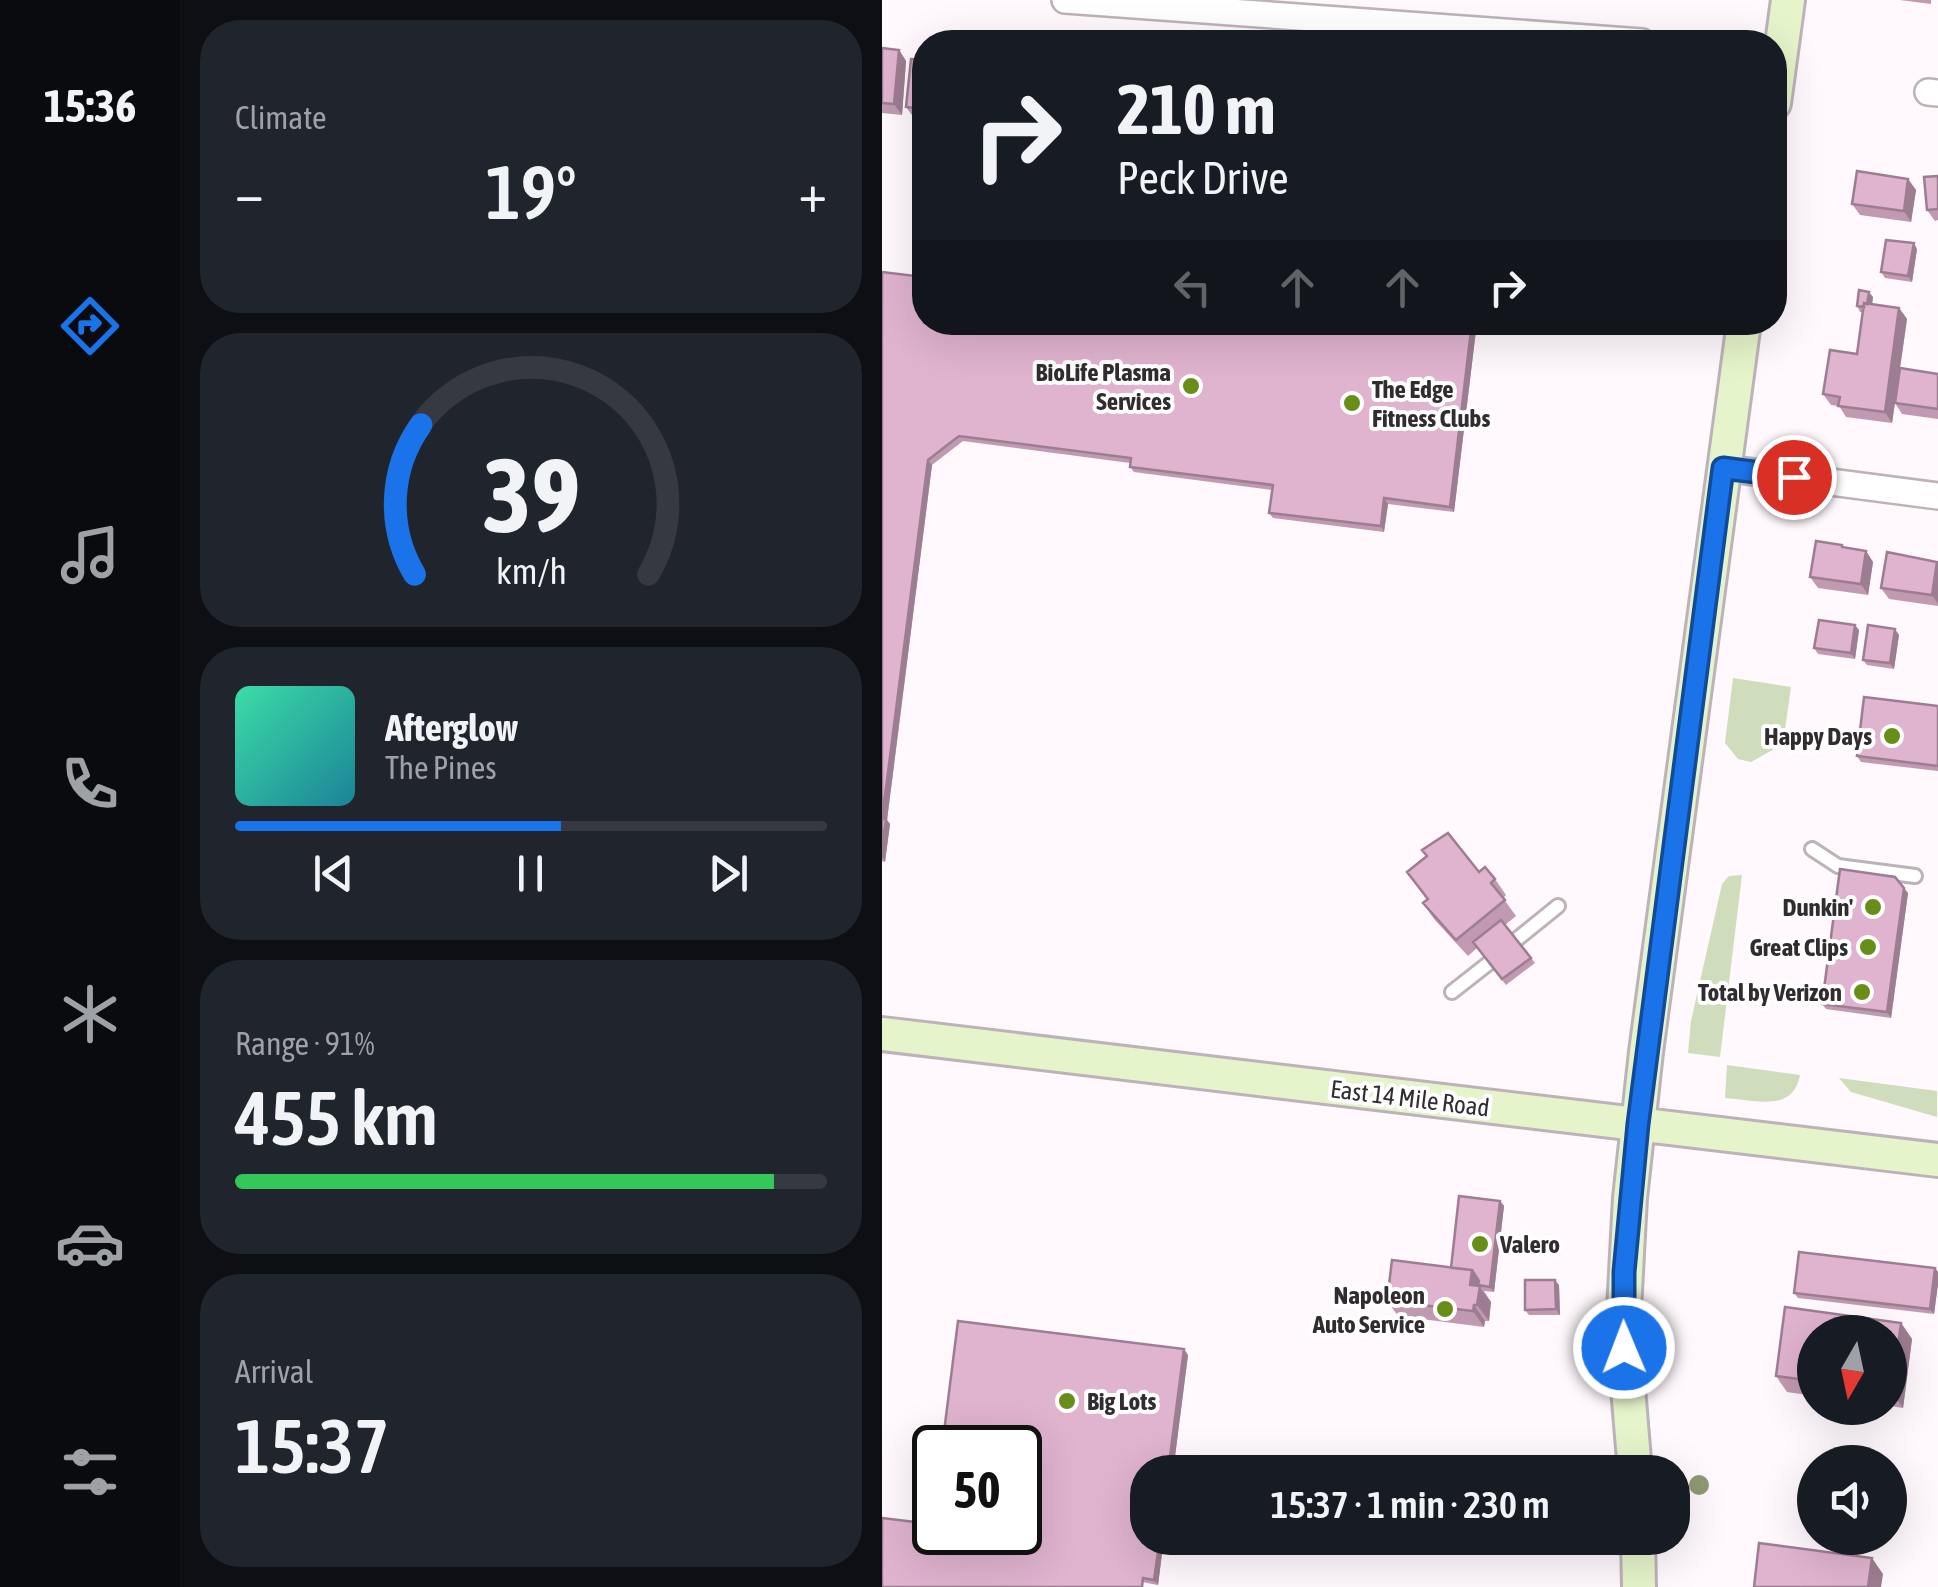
<!DOCTYPE html>
<html lang="en">
<head>
<meta charset="utf-8">
<style>
	body { margin:0; font-family:"Asap Condensed",sans-serif; background:#20242c; color:#f1f3f6; height:100vh; display:flex; flex-direction:column; font-size:38px; white-space:nowrap }
	* { box-sizing:border-box; margin:0 }
	p { font-size:32px; color:#9ea1a6 }
	.icon { flex:none; width:55px; height:55px; fill:none; stroke:currentColor; stroke-width:2; stroke-linecap:round; stroke-linejoin:round }
	.map { position:relative; flex:1; overflow:hidden }
	.sheet { display:flex; flex-direction:column; gap:20px; padding:20px; background:#0d0f14; width:702px }
	.sheet>* { flex:none }
	.top-card { position:absolute; left:30px; top:30px; width:875px; height:305px; border-radius:40px; box-shadow:0 10px 40px #0002; background:#171b24; color:#f1f3f6; overflow:hidden }
	.needle { width:65px; rotate:189deg }
	.tools { position:absolute; left:915px; top:1315px; display:grid; gap:20px }
	.tools a { display:grid; place-items:center; width:110px; height:110px; border-radius:50%; background:#171b24; box-shadow:0 10px 40px #0002; font-size:50px }
	.speed { position:absolute; left:30px; top:1425px; display:flex; gap:20px; font-size:50px; font-weight:700; text-align:center }
	.speed>* { display:grid; place-content:center; width:130px; height:130px; border-radius:50%; background:#171b24; box-shadow:0 10px 40px #0002; line-height:1 }
	.speed .limit { border:5px solid #111; border-radius:15px; background:#fff; color:#111 }
	.pin { position:absolute; display:grid; place-items:center; width:85px; height:85px; color:#fff; margin:-42px; border:5px solid #fff; border-radius:50%; box-shadow:0 2px 10px #0007 }
	.me { position:absolute; width:110px; margin:-55px; rotate:359deg; stroke-linejoin:round; filter:drop-shadow(0 0 8px #0008) }
	.turn { display:flex; align-items:center; gap:35px; height:210px; padding:0 40px; font-size:45px }
	.turn .icon { width:130px; height:130px; stroke-width:2.5 }
	.turn b { display:block; font-size:70px; line-height:85px }
	.lanes { display:flex; align-items:center; height:95px; padding:0 40px; background:#0003; justify-content:center; gap:50px; direction:ltr }
	.lanes .off { opacity:.35 }
	.big { font-size:75px; font-weight:600; line-height:1.1 }
	.sheet .card { flex:1; display:flex; flex-direction:column; justify-content:center; gap:15px; min-width:0; padding:0 35px; border-radius:40px; background:#20242c }
	.sheet .dial { align-items:center; gap:0 }
	.dial svg { height:260px; overflow:visible; fill:none; stroke:#363941; stroke-width:7; stroke-linecap:round; text-anchor:middle }
	.dial text { fill:#f1f3f6; stroke:none }
	.song { display:flex; align-items:center; gap:30px }
	.cover { width:120px; height:120px; border-radius:15px; background:linear-gradient(135deg,hsl(160 70% 55%),hsl(190 70% 35%)) }
	.played { height:10px; border-radius:5px; background:linear-gradient(90deg,#1a73e8 55%,#363941 55%) }
	.keys { display:flex; justify-content:space-around; direction:ltr }
	.heat { display:flex; justify-content:space-between; align-items:center; font-size:55px; direction:ltr }
	.charge { height:15px; border-radius:8px; background:linear-gradient(90deg,#34c759 91%,#363941 0) }
	.trip { position:absolute; left:248px; top:1455px; width:560px; height:100px; border-radius:40px; background:#171b24; box-shadow:0 10px 40px #0002; font-weight:600; line-height:100px; text-align:center }
	main { display:flex; flex:1; min-height:0 }
	.dock { display:flex; flex-direction:column; width:180px; justify-content:space-around; align-items:center; background:#090b0e; color:#9ea1a6 }
	.dock .icon { width:70px; height:70px }
	.dock .current { color:#1a73e8 }
	.dock b { font-size:45px; color:#f1f3f6 }
	.map>svg:first-child { display:block }
	.green { fill:#cfddbc }
	.lines { fill:none; stroke-linecap:round; stroke-linejoin:round }
	.lane-casing { stroke:#beb2b9; stroke-width:18 }
	.street-casing { stroke:#beb2b9; stroke-width:30 }
	.secondary-casing { stroke:#beb2b9; stroke-width:38 }
	.lane { stroke:#fff; stroke-width:12 }
	.street { stroke:#fff; stroke-width:25 }
	.secondary { stroke:#e5f4ca; stroke-width:32 }
	.tree { fill:#909975 }
	.wall { fill:#c19ab2 }
	.shaded-wall { fill:#9d7d91 }
	.building { fill:#e0b3cf; stroke:#9d7d91; stroke-width:2.5 }
	.route-casing { stroke:#114b97; stroke-width:25 }
	.route { stroke:#1a73e8; stroke-width:18 }
	.poi-dot { fill:#688e19; stroke:#fff; stroke-width:4 }
	.labels { text-anchor:middle; dominant-baseline:central; stroke-width:8; stroke-linejoin:round; paint-order:stroke }
	.poi-label { font-size:25px; font-weight:bold; fill:#302c2f; stroke:#fff; text-anchor:end }
	.street-label { font-size:25px; fill:#302c2f; stroke:#fff }
</style>
</head>
<body>
<main>
<nav class="dock">
<b>15:36</b>
<svg class="icon current" aria-label="directions" viewBox="0 0 24 24"><path d="M12 3l9 9-9 9-9-9zM9 14v-3h6M13 9l2 2-2 2"/></svg>
<svg class="icon" aria-label="music" viewBox="0 0 24 24"><path d="M9 18V5l10-2v13"/><circle cx="6" cy="18" r="3"/><circle cx="16" cy="16" r="3"/></svg>
<svg class="icon" aria-label="phone" viewBox="0 0 24 24"><path d="M5 4h4l2 5-3 2q2 4 5 5l2-3 5 2v4C11 20 4 13 5 4z"/></svg>
<svg class="icon" aria-label="climate" viewBox="0 0 24 24"><path d="M12 3v18M4 7l16 10M4 17L20 7"/></svg>
<svg class="icon" aria-label="car" viewBox="0 0 24 24"><path d="M5 17H2v-5l4-1 3-4h7l3 4 3 1v5h-3M9 17h6M6 11h13"/><circle cx="7" cy="17" r="2"/><circle cx="17" cy="17" r="2"/></svg>
<svg class="icon" aria-label="filters" viewBox="0 0 24 24"><path d="M4 7h16M4 17h16"/><circle cx="9" cy="7" r="2"/><circle cx="15" cy="17" r="2"/></svg>
</nav>
<section class="sheet">
<div class="card"><p>Climate</p>
<div class="heat"><a>−</a><b class="big">19°</b><a>+</a></div>
</div>
<div class="card dial"><svg viewBox="0 0 100 80">
<path d="M14 69A42 42 0 1 1 86 69"/>
<path d="M14 69A42 42 0 0 1 16 23" stroke="#1a73e8"/>
<text x="50" y="56" font-size="32" font-weight="700">39</text>
<text x="50" y="72" font-size="11">km/h</text>
</svg></div>
<div class="card">
<div class="song"><i class="cover"></i><div><b>Afterglow</b><p>The Pines</p></div></div>
<div class="played"></div>
<div class="keys"><svg class="icon" aria-label="previous" viewBox="0 0 24 24"><path d="M18 5L8 12l10 7zM5 5v14"/></svg><svg class="icon" aria-label="pause" viewBox="0 0 24 24"><path d="M8 5v14M16 5v14"/></svg><svg class="icon" aria-label="next" viewBox="0 0 24 24"><path d="M6 5l10 7-10 7zM19 5v14"/></svg></div>
</div>
<div class="card"><p>Range · 91%</p><b class="big">455 km</b><div class="charge"></div></div>
<div class="card"><p>Arrival</p><b class="big">15:37</b></div>
</section>
<div class="map">
<svg width="1056" height="1587" viewBox="0 0 1056 1587">
	<rect width="100%" height="100%" fill="#fff8fc"/>
	<path class="green" d="M851,678L909,687L901,744L869,762L856,759L843,743Z
		M860,875L838,1057L806,1053L809,1021L840,884L847,876Z
		M845,1065L918,1075C911,1113 873,1100 843,1098Z
		M957,1078L1055,1091V1117L969,1092Z"/>
	<g class="lines">
		<g class="lane-casing">
			<path id="lane" d="M930,849L956,866L1033,876
				M634,940L676,906
				M570,992L607,963"/>
		</g>
		<g class="street-casing">
			<path id="street" d="M183,0L760,42
				M1046,92L1056,93
				M841,468L1056,496"/>
		</g>
		<g class="secondary-casing">
			<path id="secondary" d="M892,103L906,0
				M0,1034L1056,1160
				M753,1472L741,1328L748,1198L764,1052L862,322
				M756,1538L757,1587"/>
		</g>
		<use href="#lane" class="lane"/>
		<use href="#street" class="street"/>
		<use href="#secondary" class="secondary"/>
	</g>
	<circle class="tree" cx="817" cy="1485" r="10"/>
	<path class="wall" d="M1018,0H1049V4Z
		M0,48L17,50L24,61L20,115L0,113Z
		M42,60V119L32,118L24,107Z
		M1056,176V220L1053,221L1045,210Z
		M1026,179L1034,190L1029,222L978,215L970,204Z
		M1035,249L1030,282L1003,278L999,272Z
		M0,272L42,322H595L572,512L506,504L502,532L391,518L387,513L390,490L252,472L248,467V463L81,441L50,465L5,820L8,824L3,862L0,861Z
		M991,297L990,304L1017,308L1025,319L1018,368L1056,374V419L1020,414L1013,403L1010,423L964,417L957,406L949,405L941,394L975,354L981,312H978L975,306Z
		M962,548L984,551L991,562L986,595L936,588L928,577Z
		M1055,562L1056,606L1007,599L999,588Z
		M977,630L973,659L936,654L932,648Z
		M1017,635L1012,669L985,665L981,660Z
		M1056,706V771L979,762L975,756Z
		M525,872H597L613,879L624,895L621,898L634,916L623,925L653,963L624,985L595,948L586,956L552,919L541,903L545,900Z
		M1026,893L1009,1018L944,1009L940,1004Z
		M618,1201L622,1206L612,1292L602,1291L609,1302L607,1321H603L602,1327L516,1316L505,1301L569,1268Z
		M1053,1268L1056,1272V1284L1052,1314L916,1298L912,1293Z
		M677,1285L678,1315H647L643,1310Z
		M903,1307L1019,1323L1030,1339L1021,1408L1008,1406V1332H932V1396L905,1392L894,1376Z
		M306,1355L291,1472H265V1538H282L276,1585L265,1583L50,1524Z"/>
	<path class="shaded-wall" d="M17,50L24,61L20,115L12,104Z
		M1026,179L1034,190L1029,222L1022,211Z
		M1032,243L1035,249L1030,282L1026,276Z
		M987,292L991,297L989,313L985,308Z
		M1017,308L1025,319L1010,423L1003,412Z
		M590,322H595L572,512L568,507Z
		M46,460L50,465L5,820L8,824L3,862L0,857V819Z
		M502,498L506,504L502,532L499,526Z
		M984,551L991,562L986,595L979,584Z
		M1055,562L1056,563V604L1050,595Z
		M973,625L977,630L973,659L969,653Z
		M1013,629L1017,635L1012,669L1008,663Z
		M1022,888L1026,893L1009,1018L1005,1012Z
		M618,1201L622,1206L612,1292L608,1287Z
		M1053,1268L1056,1272V1284L1052,1314L1048,1309Z
		M590,1270L600,1286L596,1285L609,1302L607,1321L595,1305L588,1285Z
		M673,1280L677,1285L678,1315L674,1309Z
		M592,1305L603,1321L602,1327L591,1311Z
		M1019,1323L1030,1339L1021,1408L1010,1392Z
		M302,1349L306,1355L291,1472H286Z
		M278,1538H282L276,1585L272,1580Z
		M990,1558L1001,1574L999,1587H986Z"/>
	<path class="building" d="M0,48L17,50L12,104L0,103Z
		M29,59L42,60V109L24,107Z
		M975,171L1026,179L1022,211L970,204Z
		M1056,176V209L1045,210L1042,177Z
		M1004,240L1032,243L1026,276L999,272Z
		M0,272L42,277V322H590L568,507L502,498L499,526L387,513L391,485L248,467L249,458L77,436L46,460L0,819H4L0,851Z
		M977,290L987,292L985,304L982,303V307L975,306Z
		M982,303L1017,308L1003,412L956,406L958,397L941,394L948,350L975,354Z
		M1018,368L1056,374V409L1013,403Z
		M934,541L960,545V547L984,551L979,584L928,577Z
		M1005,552L1055,562L1050,595L999,588Z
		M937,620L973,625L969,653L932,648Z
		M986,625L1013,629L1008,663L981,660Z
		M982,697L1056,706V766L975,756Z
		M566,833L597,872L603,867L613,879L609,883L623,900L574,940L541,903L546,899L525,872L545,856L540,850Z
		M958,869L1013,877L1022,888L1005,1012L940,1004Z
		M619,920L649,958L620,979L591,942Z
		M577,1196L618,1201L608,1287L596,1285L597,1281L590,1270L569,1268Z
		M917,1252L1053,1268L1048,1309L912,1293Z
		M510,1260L590,1270L588,1285L598,1286L595,1305H592L591,1311L505,1301Z
		M643,1280H673L674,1309L643,1310Z
		M903,1307L1019,1323L1010,1392L1008,1391V1332H932V1381L894,1376Z
		M76,1321L302,1349L286,1472H265V1538H278L272,1580L261,1578L260,1587H0V1518L50,1524L52,1508V1532H138V1448H60Z
		M877,1543L990,1558L986,1587H872Z"/>
	<g class="lines">
		<g class="route-casing">
			<path id="route" d="M742,1348V1272L756,1124L841,468L912,477"/>
		</g>
		<use href="#route" class="route"/>
	</g>
	<g class="poi-dot">
		<circle cx="309" cy="386" r="10"/>
		<circle cx="470" cy="403" r="10"/>
		<circle cx="1010" cy="736" r="10"/>
		<circle cx="991" cy="907" r="10"/>
		<circle cx="986" cy="947" r="10"/>
		<circle cx="980" cy="992" r="10"/>
		<circle cx="598" cy="1244" r="10"/>
		<circle cx="563" cy="1309" r="10"/>
		<circle cx="185" cy="1401" r="10"/>
	</g>
	<g class="labels">
		<g class="poi-label">
			<text x="289" y="372">BioLife Plasma<tspan x="289" dy="29">Services</tspan></text>
			<text x="490" y="389" text-anchor="start">The Edge<tspan x="490" dy="29">Fitness Clubs</tspan></text>
			<text x="990" y="736">Happy Days</text>
			<text x="971" y="907">Dunkin'</text>
			<text x="966" y="947">Great Clips</text>
			<text x="960" y="992">Total by Verizon</text>
			<text x="618" y="1244" text-anchor="start">Valero</text>
			<text x="543" y="1295">Napoleon<tspan x="543" dy="29">Auto Service</tspan></text>
			<text x="205" y="1401" text-anchor="start">Big Lots</text>
		</g>
		<g class="street-label">
			<text transform="translate(528 1098) rotate(7)">East 14 Mile Road</text>
		</g>
	</g>
</svg>
<div class="tools">
<a><svg class="needle" viewBox="-14 -14 28 28"><path d="M0-13l5 13h-10z" fill="#e53935"/><path d="M0 13l5-13h-10z" fill="#9ea1a6"/></svg></a>
<a><svg class="icon" aria-label="sound" viewBox="0 0 24 24"><path d="M4 9h4l5-4v14l-5-4H4zM17 9q2 3 0 6"/></svg></a>
</div>
<div class="speed"><div class="limit">50</div></div>
<div class="pin" style="left:912px;top:477px;background:#d93025"><svg class="icon" aria-label="arrive" viewBox="0 0 24 24"><path d="M6 21V4h12l-3 4 3 4H6"/></svg></div>
<svg class="me" style="left:742px;top:1348px" viewBox="-20 -20 40 40"><circle r="17" fill="#1a73e8" stroke="#fff" stroke-width="3"/><path d="M0-11L8 9 0 5-8 9z" fill="#fff"/></svg>
<div class="trip">15:37 · 1 min · 230 m</div>
<div class="top-card">
<div class="turn"><svg class="icon" aria-label="right" viewBox="0 0 24 24"><path d="M7 20v-9h11M14 6l5 5-5 5"/></svg><div><b>210 m</b>Peck Drive</div></div>
<div class="lanes"><svg class="icon off" aria-label="left" viewBox="0 0 24 24"><path d="M17 20v-9H6M10 6l-5 5 5 5"/></svg><svg class="icon off" aria-label="ahead" viewBox="0 0 24 24"><path d="M12 20V5M6 11l6-6 6 6"/></svg><svg class="icon off" aria-label="ahead" viewBox="0 0 24 24"><path d="M12 20V5M6 11l6-6 6 6"/></svg><svg class="icon" aria-label="right" viewBox="0 0 24 24"><path d="M7 20v-9h11M14 6l5 5-5 5"/></svg></div>
</div>
</div>
</main>
</body>
</html>
